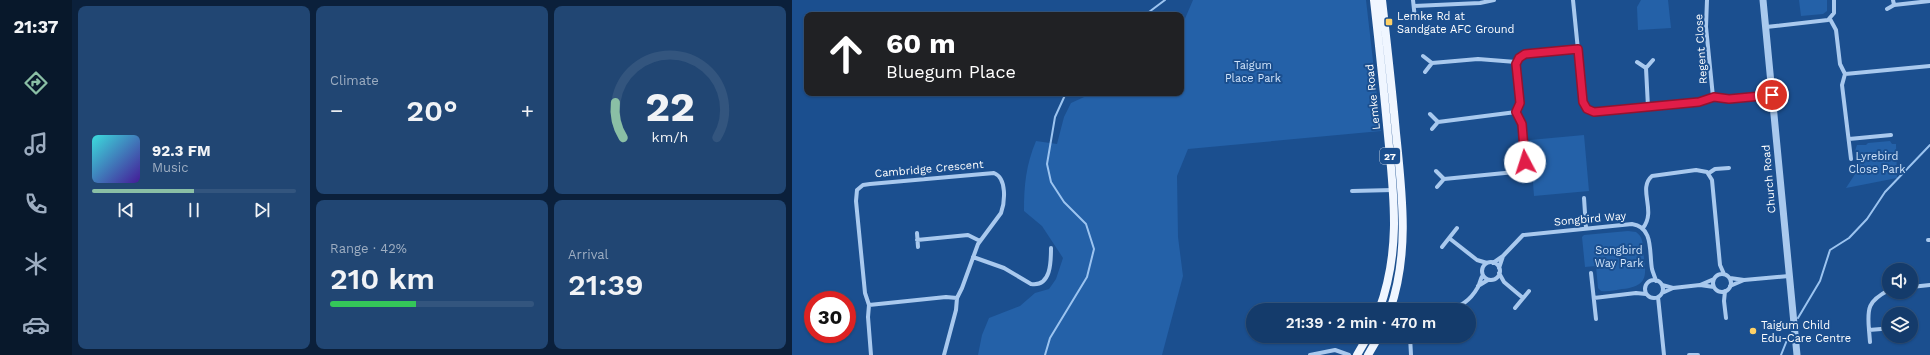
<!DOCTYPE html>
<html lang="en">
<head>
<meta charset="utf-8">
<style>
	body { margin:0; font-family:"Work Sans",sans-serif; background:#214673; color:#f1f3f6; height:100vh; display:flex; flex-direction:column; font-size:15px; white-space:nowrap }
	* { box-sizing:border-box; margin:0 }
	p { font-size:13px; color:#9dadc1 }
	.icon { flex:none; width:22px; height:22px; fill:none; stroke:currentColor; stroke-width:2; stroke-linecap:round; stroke-linejoin:round }
	.map { position:relative; flex:1; overflow:hidden }
	.panel { display:flex; flex-direction:column; gap:6px; padding:6px; background:#0b203b; width:720px }
	.panel>* { flex:none }
	.hud { position:absolute; left:12px; top:12px; width:380px; height:84px; border-radius:8px; box-shadow:0 1px 3px #0004,0 0 0 1px #33557e; background:#202124; color:#fff; overflow:hidden }
	.buttons { position:absolute; left:1090px; top:263px; display:grid; gap:8px }
	.buttons a { display:grid; place-items:center; width:36px; height:36px; border-radius:50%; background:#143b6b; box-shadow:0 1px 3px #0004,0 0 0 1px #33557e; font-size:20px }
	.speed { position:absolute; left:12px; top:291px; display:flex; gap:8px; font-size:20px; font-weight:700; text-align:center }
	.speed>* { display:grid; place-content:center; width:52px; height:52px; border-radius:50%; background:#143b6b; box-shadow:0 1px 3px #0004,0 0 0 1px #33557e; line-height:1 }
	.speed .limit { border:6px solid #d22; background:#fff; color:#111 }
	.pin { position:absolute; display:grid; place-items:center; width:34px; height:34px; color:#fff; margin:-17px; border:2px solid #fff; border-radius:50%; box-shadow:0 1px 4px #0007 }
	.me { position:absolute; width:44px; margin:-22px; rotate:355deg; stroke-linejoin:round; filter:drop-shadow(0 0 3px #0008) }
	.turn { display:flex; align-items:center; gap:14px; height:84px; padding:0 16px; font-size:18px }
	.turn .icon { width:52px; height:52px; stroke-width:2.5 }
	.turn b { display:block; font-size:28px; line-height:34px }
	.big { font-size:30px; font-weight:600; line-height:1.1 }
	.panel .widget { flex:1; display:flex; flex-direction:column; justify-content:center; gap:6px; min-width:0; padding:0 14px; border-radius:8px; background:#214673 }
	.panel .dial { align-items:center; gap:0 }
	.dial svg { height:104px; overflow:visible; fill:none; stroke:#33557e; stroke-width:7; stroke-linecap:round; text-anchor:middle }
	.dial text { fill:#f1f3f6; stroke:none }
	.song { display:flex; align-items:center; gap:12px }
	.cover { width:48px; height:48px; border-radius:6px; background:linear-gradient(135deg,hsl(180 70% 55%),hsl(260 70% 35%)) }
	.played { height:4px; border-radius:2px; background:linear-gradient(90deg,#8abfa5 50%,#33557e 50%) }
	.keys { display:flex; justify-content:space-around; direction:ltr }
	.heat { display:flex; justify-content:space-between; align-items:center; font-size:22px; direction:ltr }
	.charge { height:6px; border-radius:3px; background:linear-gradient(90deg,#34c759 42%,#33557e 0) }
	.panel .tiles { flex:1; display:grid; gap:6px; grid-template-columns:repeat(3,1fr) }
	.widget:first-child { grid-row:span 2 }
	.trip { position:absolute; left:454px; top:303px; width:230px; height:40px; border-radius:20px; background:#143b6b; box-shadow:0 1px 3px #0004,0 0 0 1px #33557e; font-weight:600; line-height:40px; text-align:center }
	main { display:flex; flex:1; min-height:0 }
	.menu { display:flex; flex-direction:column; width:72px; justify-content:space-around; align-items:center; background:#08182b; color:#9dadc1 }
	.menu .icon { width:28px; height:28px }
	.menu .on { color:#8abfa5 }
	.menu b { font-size:18px; color:#f1f3f6 }
	.map>svg:first-child { display:block }
	.green { fill:#2461a8 }
	.lines { fill:none; stroke-linecap:round; stroke-linejoin:round }
	.stream { stroke:#9cc4f0; stroke-width:2 }
	.minor { stroke:#a9c9ee; stroke-width:4 }
	.tertiary { stroke:#a9c9ee; stroke-width:7 }
	.primary { stroke:#f0f6ff; stroke-width:8 }
	.route-casing { stroke:#92132f; stroke-width:10 }
	.route { stroke:#e11d48; stroke-width:7 }
	.poi-dot { fill:#ffd166; stroke:#1b4f8f; stroke-width:1.5 }
	.labels { text-anchor:middle; dominant-baseline:central; stroke-width:4; stroke-linejoin:round; paint-order:stroke }
	.shield { fill:#1b4f8f; stroke:#bbcadd; stroke-width:1 }
	.shield-label { font-size:10px; font-weight:bold; fill:#fff }
	.poi-label { font-size:11px; fill:#fff; stroke:#1b4f8f; text-anchor:start }
	.street-label { font-size:11px; fill:#fff; stroke:#1b4f8f }
	.park-label { font-size:11px; fill:#cfe3fa; stroke:#1b4f8f }
</style>
</head>
<body>
<main>
<nav class="menu">
<b>21:37</b>
<svg class="icon on" aria-label="directions" viewBox="0 0 24 24"><path d="M12 3l9 9-9 9-9-9zM9 14v-3h6M13 9l2 2-2 2"/></svg>
<svg class="icon" aria-label="music" viewBox="0 0 24 24"><path d="M9 18V5l10-2v13"/><circle cx="6" cy="18" r="3"/><circle cx="16" cy="16" r="3"/></svg>
<svg class="icon" aria-label="phone" viewBox="0 0 24 24"><path d="M5 4h4l2 5-3 2q2 4 5 5l2-3 5 2v4C11 20 4 13 5 4z"/></svg>
<svg class="icon" aria-label="climate" viewBox="0 0 24 24"><path d="M12 3v18M4 7l16 10M4 17L20 7"/></svg>
<svg class="icon" aria-label="car" viewBox="0 0 24 24"><path d="M5 17H2v-5l4-1 3-4h7l3 4 3 1v5h-3M9 17h6M6 11h13"/><circle cx="7" cy="17" r="2"/><circle cx="17" cy="17" r="2"/></svg>
</nav>
<section class="panel">
<div class="tiles">
<div class="widget">
<div class="song"><i class="cover"></i><div><b>92.3 FM</b><p>Music</p></div></div>
<div class="played"></div>
<div class="keys"><svg class="icon" aria-label="previous" viewBox="0 0 24 24"><path d="M18 5L8 12l10 7zM5 5v14"/></svg><svg class="icon" aria-label="pause" viewBox="0 0 24 24"><path d="M8 5v14M16 5v14"/></svg><svg class="icon" aria-label="next" viewBox="0 0 24 24"><path d="M6 5l10 7-10 7zM19 5v14"/></svg></div>
</div>
<div class="widget"><p>Climate</p>
<div class="heat"><a>−</a><b class="big">20°</b><a>+</a></div>
</div>
<div class="widget dial"><svg viewBox="0 0 100 80">
<path d="M14 69A42 42 0 1 1 86 69"/>
<path d="M14 69A42 42 0 0 1 8 42" stroke="#8abfa5"/>
<text x="50" y="56" font-size="32" font-weight="700">22</text>
<text x="50" y="72" font-size="11">km/h</text>
</svg></div>
<div class="widget"><p>Range · 42%</p><b class="big">210 km</b><div class="charge"></div></div>
<div class="widget"><p>Arrival</p><b class="big">21:39</b></div>
</div>
</section>
<div class="map">
<svg width="1138" height="355" viewBox="0 0 1138 355">
	<rect width="100%" height="100%" fill="#1b4f8f"/>
	<path class="green" d="M401,0H574L589,131L396,149L385,176L386,237L391,276L370,355H186L190,335L197,318L228,306L243,293L257,289L264,279L271,258L250,226L232,211C232,185 234,165 244,141L265,144L272,117L279,103L301,93H389V28Z
		M849,0H876L879,28L846,30L845,7Z
		M1007,0H1035V11L1031,14L1009,16Z
		M792,135L797,191L742,196L738,140Z
		M1098,141L1100,144H1104L1105,178L1054,188L1065,171L1064,156L1066,154L1063,151L1065,145H1074L1076,143Z
		M836,231L844,232C851,237 851,244 851,251C854,274 858,286 830,289C823,290 816,292 809,291L806,288L804,266L793,267L790,237L792,235Z"/>
	<g class="lines">
		<path class="stream" d="M353,15L373,0
			M1006,318L1028,281L1038,250L1057,238L1075,219L1093,192L1138,145
			M253,355L258,338L295,277L302,249L294,224L272,202L259,182L255,164L263,117L274,93
			M989,355L995,340"/>
		<path class="minor" d="M621,0L623,19
			M781,0L791,100L793,107L799,111L907,102L921,97L937,99L980,95
			M915,0L914,27L921,97
			M1102,5L1138,1
			M622,6L688,3L702,0
			M1095,9L1102,5L1101,0
			M1038,19L1044,30L1048,64L1053,74L1138,66
			M974,27L1036,20L1042,13V0
			M631,56L640,63L633,72
			M845,62L854,68L861,60
			M640,63L686,59L724,62
			M854,68L856,107
			M1053,74L1050,85L1059,159
			M638,114L646,122L640,129
			M646,122L724,112C735,100 718,73 727,58L733,54L786,49
			M1057,139L1099,135
			M644,171L652,179L645,187
			M917,173L923,169L937,168
			M652,179L723,172L731,169C738,158 730,123 724,112
			M560,191L601,190
			M792,198L794,228
			M851,228C865,210 845,189 860,176L904,170L915,172L920,180L928,265L932,274
			M125,233L126,247
			M657,238L685,260L695,263
			M125,240L176,235L188,241
			M1136,240H1138
			M650,247L665,228
			M181,257L212,268L239,284C259,287 259,262 259,248
			M690 271a9 9 0 1 1 18 0a9 9 0 1 1-18 0Z
			M701,263L711,256
			M707,268L711,256L731,235L840,224C862,227 857,253 860,269C861,273 863,277 864,281
			M707,273L712,282L731,298
			M799,273L804,319
			M921 283a9 9 0 1 1 18 0a9 9 0 1 1-18 0Z
			M938,278L952,280
			M853 289a9 9 0 1 1 18 0a9 9 0 1 1-18 0Z
			M870,285L881,288
			M908,285L922,287
			M686,286L696,280
			M938,286L952,280L997,276
			M1119,287L1138,285
			M933,291L932,301L934,318
			M870,293L881,288L908,285L922,279
			M866,297L872,355
			M802,298L844,293L854,294
			M77,305L154,297L165,298
			M723,308L737,291
			M652,310C668,308 678,301 686,287C688,283 688,279 691,275
			M1077,330C1075,308 1076,301 1097,290
			M618,336L619,355
			M1078,342L1077,330L1089,329
			M79,355L76,317L77,305L73,293L64,201L65,190L71,185L78,184L202,173C215,178 213,202 209,213L186,244L170,288L165,298L164,310L152,355
			M518,355L543,350L557,355
			M897,355H906"/>
		<path class="tertiary" d="M971,0L1005,355"/>
		<path class="primary" d="M582,0C587,45 592,91 596,136C602,197 609,251 587,310
			M590,0C595,44 600,89 604,133C610,193 618,252 598,310
			M565,355L576,336
			M576,355L587,336"/>
	</g>
	<g class="lines">
		<g class="route-casing">
			<path id="route" d="M733,162L730,124L724,112L728,103L724,64L727,58L733,54L786,49L791,102L795,109L802,112L907,102L922,97L937,99L980,95"/>
		</g>
		<use href="#route" class="route"/>
	</g>
	<g class="poi-dot">
		<rect x="593" y="18" width="8" height="8" rx="2"/>
		<circle cx="961" cy="331" r="4"/>
	</g>
	<g class="labels">
		<rect class="shield" x="588" y="148" width="20" height="16" rx="3"/>
		<g class="shield-label">
			<text x="598" y="156">27</text>
		</g>
		<g class="poi-label">
			<text x="605" y="16">Lemke Rd at<tspan x="605" dy="13">Sandgate AFC Ground</tspan></text>
			<text x="969" y="325">Taigum Child<tspan x="969" dy="13">Edu-Care Centre</tspan></text>
		</g>
		<g class="street-label">
			<text transform="translate(909 49) rotate(-94)">Regent Close</text>
			<text transform="translate(581 97) rotate(-96)">Lemke Road</text>
			<text transform="translate(137 169) rotate(-5)">Cambridge Crescent</text>
			<text transform="translate(977 179) rotate(-95)">Church Road</text>
			<text transform="translate(798 219) rotate(-5)">Songbird Way</text>
		</g>
		<g class="park-label">
			<text x="461" y="65">Taigum<tspan x="461" dy="13">Place Park</tspan></text>
			<text x="1085" y="156">Lyrebird<tspan x="1085" dy="13">Close Park</tspan></text>
			<text x="827" y="250">Songbird<tspan x="827" dy="13">Way Park</tspan></text>
		</g>
	</g>
</svg>
<div class="buttons">
<a><svg class="icon" aria-label="sound" viewBox="0 0 24 24"><path d="M4 9h4l5-4v14l-5-4H4zM17 9q2 3 0 6"/></svg></a>
<a><svg class="icon" aria-label="layers" viewBox="0 0 24 24"><path d="M12 4l9 5-9 5-9-5zM3 14l9 5 9-5"/></svg></a>
</div>
<div class="speed"><div class="limit">30</div></div>
<div class="pin" style="left:980px;top:95px;background:#d93025"><svg class="icon" aria-label="arrive" viewBox="0 0 24 24"><path d="M6 21V4h12l-3 4 3 4H6"/></svg></div>
<svg class="me" style="left:733px;top:162px" viewBox="-20 -20 40 40"><circle r="19" fill="#fff"/><path d="M0-13L10 11 0 6-10 11z" fill="#e11d48"/></svg>
<div class="trip">21:39 · 2 min · 470 m</div>
<div class="hud">
<div class="turn"><svg class="icon" aria-label="ahead" viewBox="0 0 24 24"><path d="M12 20V5M6 11l6-6 6 6"/></svg><div><b>60 m</b>Bluegum Place</div></div>
</div>
</div>
</main>
</body>
</html>
